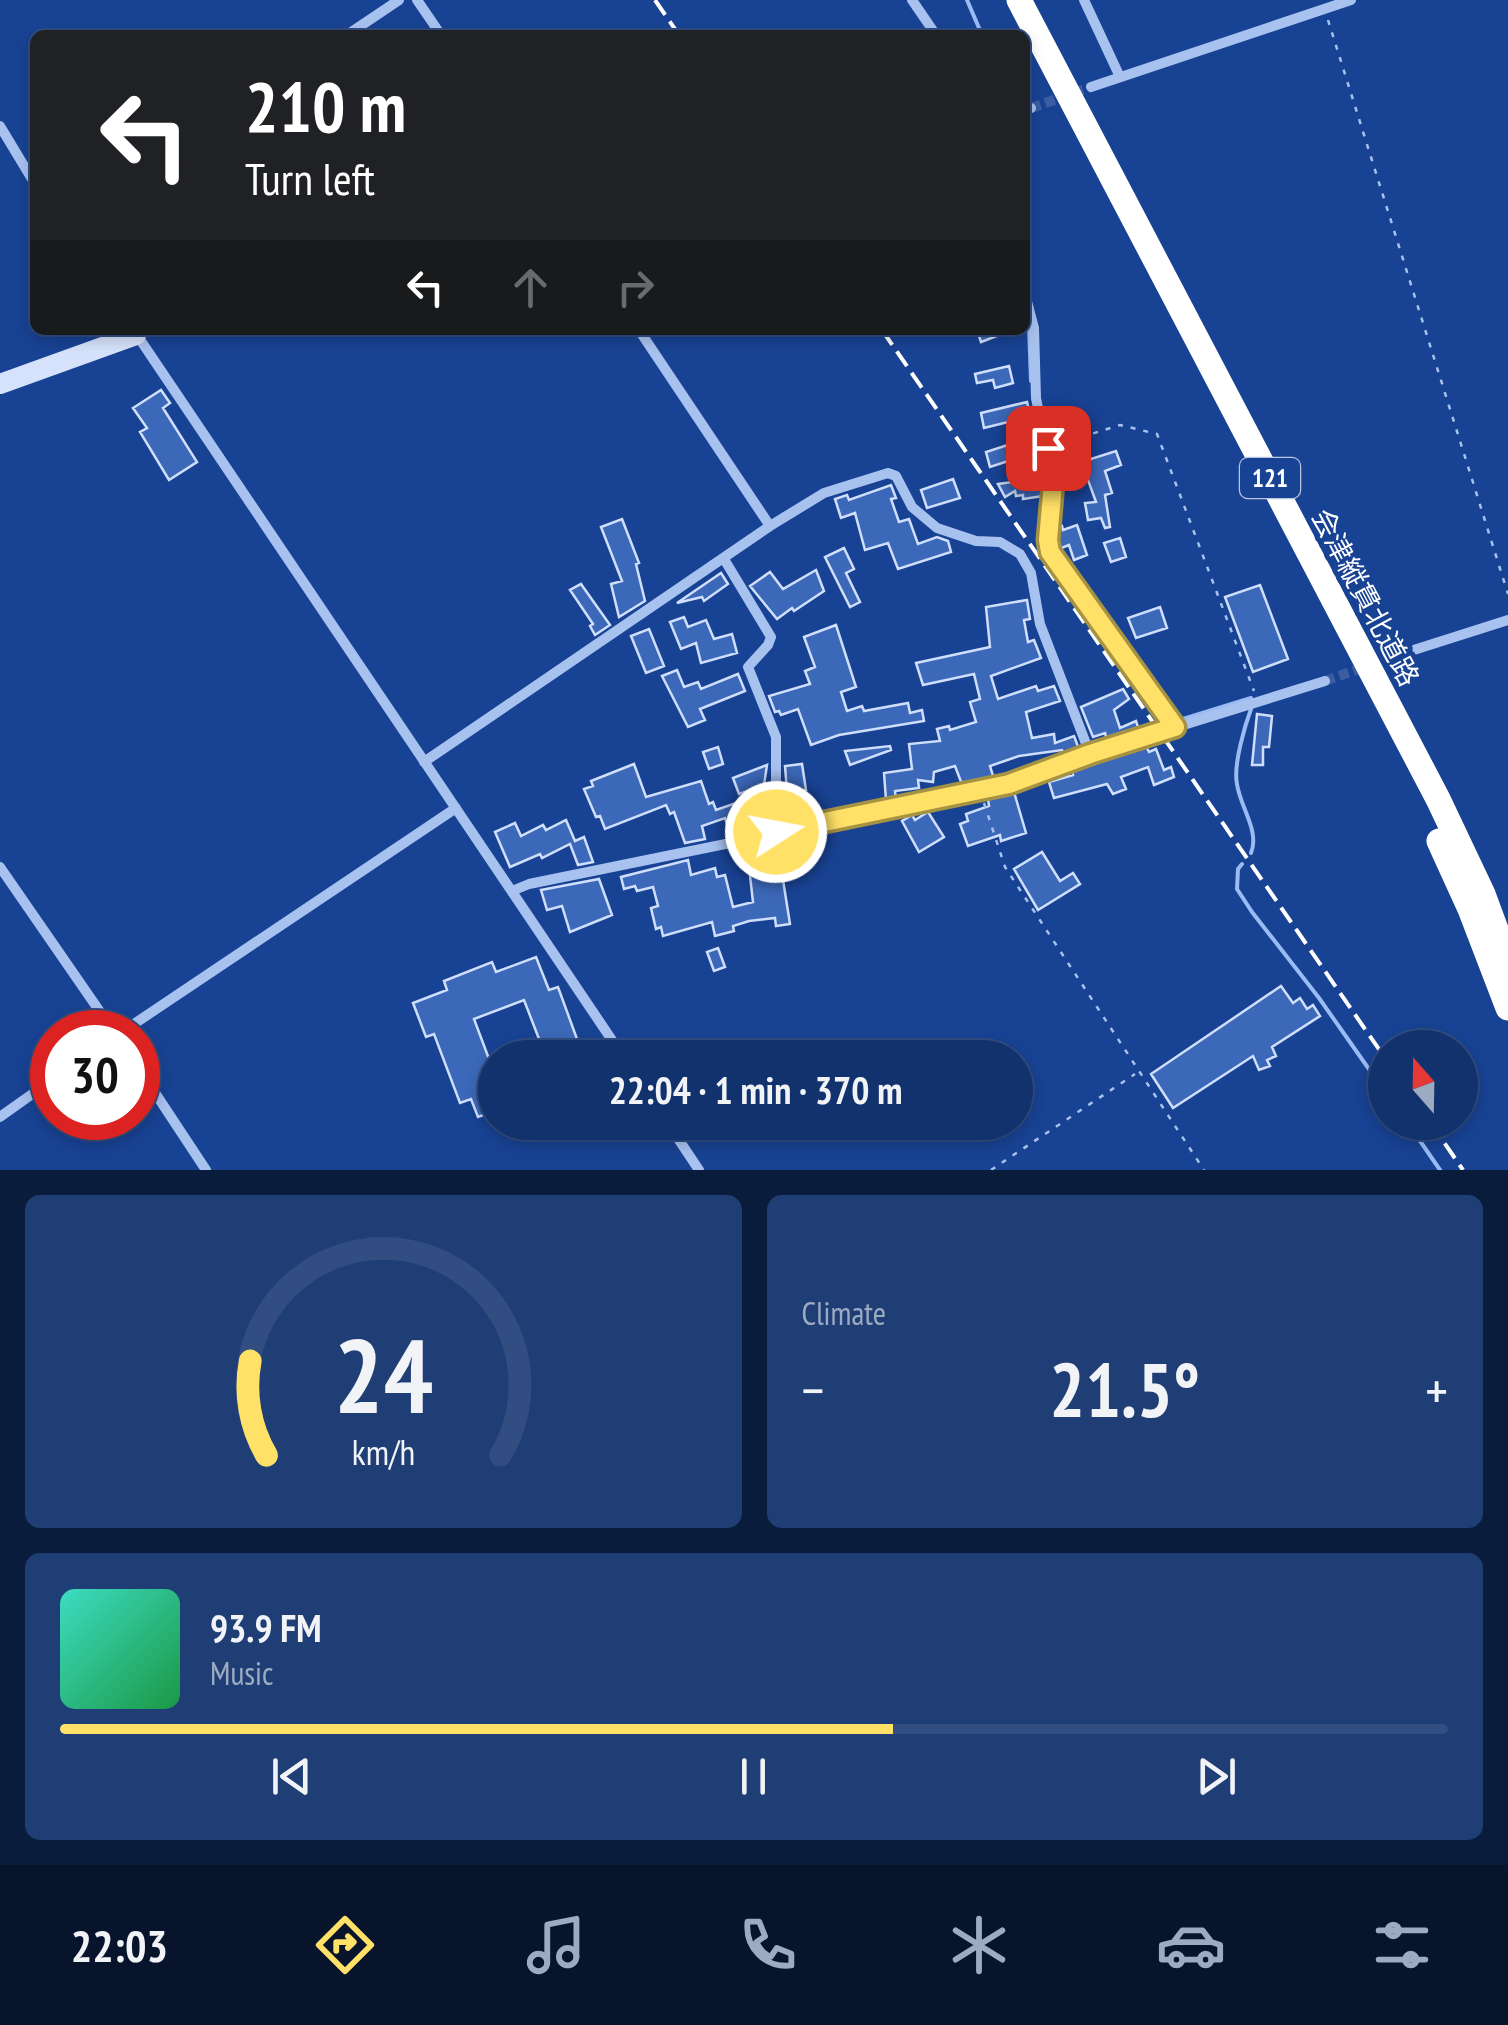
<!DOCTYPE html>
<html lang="en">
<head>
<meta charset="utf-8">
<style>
	body { margin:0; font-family:"PT Sans Narrow","Noto Sans JP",sans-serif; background:#1f3e76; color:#f1f3f6; height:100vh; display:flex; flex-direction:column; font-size:38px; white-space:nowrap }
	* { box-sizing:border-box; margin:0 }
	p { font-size:32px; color:#9caac2 }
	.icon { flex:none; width:55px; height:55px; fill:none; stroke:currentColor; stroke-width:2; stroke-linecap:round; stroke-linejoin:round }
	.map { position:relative; height:1170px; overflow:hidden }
	.drawer { display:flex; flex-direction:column; gap:25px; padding:25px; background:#0a1c3c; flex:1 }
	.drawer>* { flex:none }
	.top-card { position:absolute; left:30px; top:30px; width:1000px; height:305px; border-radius:15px; box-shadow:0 5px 15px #0003,0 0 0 2px #314d81; background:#202124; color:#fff; overflow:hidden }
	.needle { width:65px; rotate:340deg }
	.tools { position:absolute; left:1368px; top:1030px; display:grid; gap:20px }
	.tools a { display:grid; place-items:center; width:110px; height:110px; border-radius:50%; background:#12326e; box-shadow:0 5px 15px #0003,0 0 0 2px #314d81; font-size:50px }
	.speed { position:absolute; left:30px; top:1010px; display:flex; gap:20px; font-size:50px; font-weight:700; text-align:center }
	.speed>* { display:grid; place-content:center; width:130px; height:130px; border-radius:50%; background:#12326e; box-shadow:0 5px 15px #0003,0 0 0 2px #314d81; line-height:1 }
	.speed .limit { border:15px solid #d22; background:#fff; color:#111 }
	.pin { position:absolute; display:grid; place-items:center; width:85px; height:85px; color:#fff; margin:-42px; border-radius:20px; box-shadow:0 5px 15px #0006 }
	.me { position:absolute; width:110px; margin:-55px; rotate:79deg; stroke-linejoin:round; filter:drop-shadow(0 0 8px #0008) }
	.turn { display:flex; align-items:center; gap:35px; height:210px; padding:0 50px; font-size:45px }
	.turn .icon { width:130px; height:130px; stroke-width:2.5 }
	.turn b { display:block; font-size:70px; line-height:85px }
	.lanes { display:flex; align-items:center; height:95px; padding:0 50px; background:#0003; justify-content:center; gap:50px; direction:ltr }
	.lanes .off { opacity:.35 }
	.big { font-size:75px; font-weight:700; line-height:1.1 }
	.drawer .card { flex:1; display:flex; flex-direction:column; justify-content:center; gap:15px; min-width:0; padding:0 35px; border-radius:15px; background:#1f3e76 }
	.drawer .dial { align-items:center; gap:0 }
	.dial svg { height:260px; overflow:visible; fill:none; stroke:#314d81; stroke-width:7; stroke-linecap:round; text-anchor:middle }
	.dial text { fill:#f1f3f6; stroke:none }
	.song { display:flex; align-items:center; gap:30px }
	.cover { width:120px; height:120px; border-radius:15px; background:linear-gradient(135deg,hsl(170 70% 55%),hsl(140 70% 35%)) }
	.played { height:10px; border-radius:5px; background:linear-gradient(90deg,#ffe167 60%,#314d81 60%) }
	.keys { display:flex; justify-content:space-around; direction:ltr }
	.heat { display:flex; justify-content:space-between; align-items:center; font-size:55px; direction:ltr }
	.drawer .tiles { flex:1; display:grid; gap:25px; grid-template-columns:1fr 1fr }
	.card:last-child { grid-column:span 2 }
	.trip { position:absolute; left:478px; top:1040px; width:555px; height:100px; border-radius:50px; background:#12326e; box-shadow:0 5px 15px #0003,0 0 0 2px #314d81; font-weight:700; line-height:100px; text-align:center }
	.tab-bar { display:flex; height:160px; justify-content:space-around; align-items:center; background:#07142c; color:#9caac2 }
	.tab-bar .icon { width:70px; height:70px }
	.tab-bar .current { color:#ffe167 }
	.tab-bar b { font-size:45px; color:#f1f3f6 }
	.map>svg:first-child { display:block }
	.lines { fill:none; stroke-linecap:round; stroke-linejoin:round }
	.stream { stroke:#9abbf3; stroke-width:4 }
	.building { fill:#3c68b9; stroke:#cfdffb; stroke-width:2.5 }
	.street-tunnel { stroke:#3b5ea3; stroke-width:10; stroke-dasharray:10 5; stroke-linecap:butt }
	.path { stroke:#a8c2f0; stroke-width:2.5; stroke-dasharray:5 8; stroke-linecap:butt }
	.street { stroke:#a8c2f0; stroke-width:10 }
	.secondary { stroke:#d6e2fb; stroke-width:20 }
	.highway { stroke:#fff; stroke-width:25 }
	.rail { stroke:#fff; stroke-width:4; stroke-dasharray:18 8; stroke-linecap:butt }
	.route-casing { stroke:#a69243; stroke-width:25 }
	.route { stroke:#ffe167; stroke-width:18 }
	.labels { text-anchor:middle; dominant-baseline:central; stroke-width:10; stroke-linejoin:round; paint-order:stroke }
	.shield { fill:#184293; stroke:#bac6df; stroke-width:2.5 }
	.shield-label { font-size:25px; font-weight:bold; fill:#fff }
	.street-label { font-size:28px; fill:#fff; stroke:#184293 }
</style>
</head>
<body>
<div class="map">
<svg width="1508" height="1170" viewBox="0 0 1508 1170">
	<rect width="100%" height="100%" fill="#184293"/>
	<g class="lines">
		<path class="stream" d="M967,0L982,35
			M1029,326L1031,381
			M1042,455L1046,507L1043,535
			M1135,662L1165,704L1183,719L1251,698
			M1251,853C1260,831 1240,807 1237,784C1233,765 1245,725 1252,706
			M1242,864L1238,869L1237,889L1252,912L1319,998L1385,1092
			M1407,1122L1440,1170"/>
	</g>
	<path class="building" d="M977,330H1010V331L981,342Z
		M1009,366L1013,383L995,388L993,380L977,383L975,374Z
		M161,390L170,403L163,408L197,462L169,480L140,432L147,428L133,408Z
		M1027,402L1032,421L1027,422L1036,452L990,467L986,452L1017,442L1012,421L984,428L981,413Z
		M1116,451L1121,465L1105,471L1112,493L1105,495L1110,527L1105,528L1101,518L1088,520L1085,503L1096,502L1088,480L1064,488L1059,469Z
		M1042,478L1043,496L1023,499V495L1016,496L1015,491L1005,497L998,484Z
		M953,479L960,498L927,508L921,490Z
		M891,485L896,498L891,499L899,522L909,519L918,544L937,537L948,541L951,552L898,569L888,543L865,550L855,513L841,518L835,499L847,495L849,500Z
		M622,519L639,563L636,564L645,601L619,617L611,584L622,581L601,527Z
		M1077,525L1087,555L1074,560L1069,545L1059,549L1058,528L1062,526L1063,530Z
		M1120,538L1126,557L1111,562L1104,543Z
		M844,548L854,569L846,573L860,602L850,607L825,557Z
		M816,570L824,591L794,611L792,608L777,619L750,586L770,572L783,589Z
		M721,573L728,584L704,601L702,597L677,603Z
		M581,584L610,625L595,635L590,626L593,624L570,590Z
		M1260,585L1288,659L1253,672L1225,597Z
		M1027,600L1030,619L1024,620L1028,642L1034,640L1041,658L991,676L998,699L1036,686L1038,691L1054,686L1060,701L1026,712L1032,738L1054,734L1055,743L1074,736L1079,749L1064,755L1062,750L1019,756L990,766L994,779L963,787L955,766L934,772L933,782L918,780L919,788L895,791L896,799L886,800L884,773L912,769L909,744L940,741L937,729L949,726L950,730L976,722L970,702L980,699L974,674L923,685L916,663L990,647L986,607Z
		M1160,607L1167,628L1136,638L1128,618Z
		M684,617L688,627L706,620L714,639L732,634L737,653L701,663L696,643L681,649L670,622Z
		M836,625L856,687L841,692L847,711L862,706L864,711L908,703L910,713L922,710L924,721L839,735L811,745L798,709L781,715L779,711L775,712L769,696L810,684L805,671L815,667L804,637Z
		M649,629L664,666L646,673L631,636Z
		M677,670L684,687L698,682L701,689L738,674L745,691L700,709L705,720L688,727L662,676Z
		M1123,689L1129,699L1114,710L1120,728L1136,721L1139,730L1107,740L1105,733L1093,737L1081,707Z
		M1257,714L1272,716L1269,747H1263V765H1252Z
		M890,746L891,750L850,765L845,751Z
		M1146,746L1149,752L1156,749L1164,770L1171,767L1174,777L1154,785L1148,767L1121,777L1126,789L1113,794L1107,784L1054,798L1049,782L1073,775L1072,770L1093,762Z
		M718,747L723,764L709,769L703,752Z
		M634,764L646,797L701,781L709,804L713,802L716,810L739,802L748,830L730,834L725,818L702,826L705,839L685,843L674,812L670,814L666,805L605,829L600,816L596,817L584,789L593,786L591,781Z
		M802,764L806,790L801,791L805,814L789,817L785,766Z
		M767,765L764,785L739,794L733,778Z
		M1014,792L1026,833L1001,841L1000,835L968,846L960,824L968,821L966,814L989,806L988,799Z
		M928,812L944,837L919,852L902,821L912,815L915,820Z
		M566,820L575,841L584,837L593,862L578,865L570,844L542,858L540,854L510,867L495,832L515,823L521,836L543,825L546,830Z
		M777,842L790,924L776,926L775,918L749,921L733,926L734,931L715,936L712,922L663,936L661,927L656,929L651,908L658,906L653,887L637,891L635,886L624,889L621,877L688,860L691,875L715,868L717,877L725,875L733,907L753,902L748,858L764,856L762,845Z
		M1042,852L1060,881L1073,873L1080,884L1038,910L1014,869Z
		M599,879L612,915L570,932L562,906L547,910L541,890Z
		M718,948L725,967L714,971L707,952Z
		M536,957L549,990L558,987L577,1039L544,1052L524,1000L474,1019L495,1075V1090L491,1091L495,1111L478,1117L471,1099L460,1103L434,1034L426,1037L413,1003L447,990L444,981L492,962L496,972Z
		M1281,986L1293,1003L1300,998L1307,1009L1313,1005L1320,1016L1272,1047L1276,1056L1267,1060L1270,1066L1259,1070L1253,1056L1173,1108L1151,1074Z"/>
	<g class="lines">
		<path class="street-tunnel" d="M1031,108L1091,87
			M1325,681L1398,655"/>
		<path class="path" d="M1328,20L1508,594
			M1056,445L1120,425L1157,434L1254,691
			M984,803L1005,867L1204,1170
			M991,1170L1135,1074"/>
		<path class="street" d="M417,0L441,35
			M912,0L936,35
			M1084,0L1120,77
			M347,35L399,0
			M1091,87L1351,0
			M1025,109L1031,108
			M0,126L35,184
			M1025,294L1034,328L1036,398L1053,483L1048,540L1050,552L1175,727
			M137,335L624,1058
			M770,526L824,493L888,473L896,476L912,507L937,528L976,541L1000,542L1020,554L1031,573L1040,624L1090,754
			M724,559L771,637L768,645L748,667L776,737V832
			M1398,655L1508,620
			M424,762L770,526L639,330
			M0,867L114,1032
			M512,891L529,884L980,792L1033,776L1090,754L1325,681
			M122,1032L456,808
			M138,1067L206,1170
			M0,1117L52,1080
			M667,1122L699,1170"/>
		<path class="secondary" d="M0,384L136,335"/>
		<path class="highway" d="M1019,0L1438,799L1483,894L1508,962
			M1439,841L1470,909L1508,1008"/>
		<path class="rail" d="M655,0L679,35
			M882,330L1385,1058
			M1430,1122L1463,1170"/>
	</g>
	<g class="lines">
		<g class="route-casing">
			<path id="route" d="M776,832L1009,784L1090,754L1175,727L1050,552L1048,540L1053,483L1048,448"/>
		</g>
		<use href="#route" class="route"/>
	</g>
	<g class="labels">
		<rect class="shield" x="1240" y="458" width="60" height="40" rx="8"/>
		<g class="shield-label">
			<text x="1270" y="478">121</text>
		</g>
		<g class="street-label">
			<text transform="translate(1366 597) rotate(62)">会津縦貫北道路</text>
		</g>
	</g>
</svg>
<div class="tools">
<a><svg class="needle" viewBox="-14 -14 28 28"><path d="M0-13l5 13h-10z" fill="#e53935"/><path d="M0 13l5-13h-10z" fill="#9caac2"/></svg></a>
</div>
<div class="speed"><div class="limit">30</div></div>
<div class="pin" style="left:1048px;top:448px;background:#d93025"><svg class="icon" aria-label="arrive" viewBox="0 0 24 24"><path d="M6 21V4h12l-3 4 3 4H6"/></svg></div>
<svg class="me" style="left:776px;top:832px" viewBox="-20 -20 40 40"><circle r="17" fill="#ffe167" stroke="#fff" stroke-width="3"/><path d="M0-11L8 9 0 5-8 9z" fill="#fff"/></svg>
<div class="trip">22:04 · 1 min · 370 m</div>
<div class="top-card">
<div class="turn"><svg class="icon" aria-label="left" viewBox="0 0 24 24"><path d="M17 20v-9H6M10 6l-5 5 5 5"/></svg><div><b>210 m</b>Turn left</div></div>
<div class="lanes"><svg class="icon" aria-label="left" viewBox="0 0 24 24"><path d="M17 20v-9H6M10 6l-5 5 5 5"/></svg><svg class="icon off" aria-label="ahead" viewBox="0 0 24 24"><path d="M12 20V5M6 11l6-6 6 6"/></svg><svg class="icon off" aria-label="right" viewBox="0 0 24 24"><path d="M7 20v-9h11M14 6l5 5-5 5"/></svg></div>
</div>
</div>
<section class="drawer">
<div class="tiles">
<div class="card dial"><svg viewBox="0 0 100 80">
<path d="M14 69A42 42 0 1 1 86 69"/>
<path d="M14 69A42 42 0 0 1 9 40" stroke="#ffe167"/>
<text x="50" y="56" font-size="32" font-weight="700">24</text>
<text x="50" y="72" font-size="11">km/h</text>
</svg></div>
<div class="card"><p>Climate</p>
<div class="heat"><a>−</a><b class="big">21.5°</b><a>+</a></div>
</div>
<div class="card">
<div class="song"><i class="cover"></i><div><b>93.9 FM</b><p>Music</p></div></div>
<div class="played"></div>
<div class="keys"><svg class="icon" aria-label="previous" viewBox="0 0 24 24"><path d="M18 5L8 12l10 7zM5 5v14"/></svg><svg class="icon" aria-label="pause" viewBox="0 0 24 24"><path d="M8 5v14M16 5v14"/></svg><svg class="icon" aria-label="next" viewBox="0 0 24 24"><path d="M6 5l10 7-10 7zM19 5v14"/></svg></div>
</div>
</div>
</section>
<nav class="tab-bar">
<b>22:03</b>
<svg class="icon current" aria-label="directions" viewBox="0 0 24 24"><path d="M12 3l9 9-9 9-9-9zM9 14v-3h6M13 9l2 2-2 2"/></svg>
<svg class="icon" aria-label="music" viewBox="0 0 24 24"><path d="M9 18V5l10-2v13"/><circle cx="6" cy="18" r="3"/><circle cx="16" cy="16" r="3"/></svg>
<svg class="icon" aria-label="phone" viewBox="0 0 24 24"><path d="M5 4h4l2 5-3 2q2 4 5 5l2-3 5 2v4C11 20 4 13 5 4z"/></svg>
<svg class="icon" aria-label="climate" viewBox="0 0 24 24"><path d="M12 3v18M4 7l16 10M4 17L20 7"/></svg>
<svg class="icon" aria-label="car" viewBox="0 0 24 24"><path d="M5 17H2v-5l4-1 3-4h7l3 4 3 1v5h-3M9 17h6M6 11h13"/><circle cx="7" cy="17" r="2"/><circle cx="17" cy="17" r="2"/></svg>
<svg class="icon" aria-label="filters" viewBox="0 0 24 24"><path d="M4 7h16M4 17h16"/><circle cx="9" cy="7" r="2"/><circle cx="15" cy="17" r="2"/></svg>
</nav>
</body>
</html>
